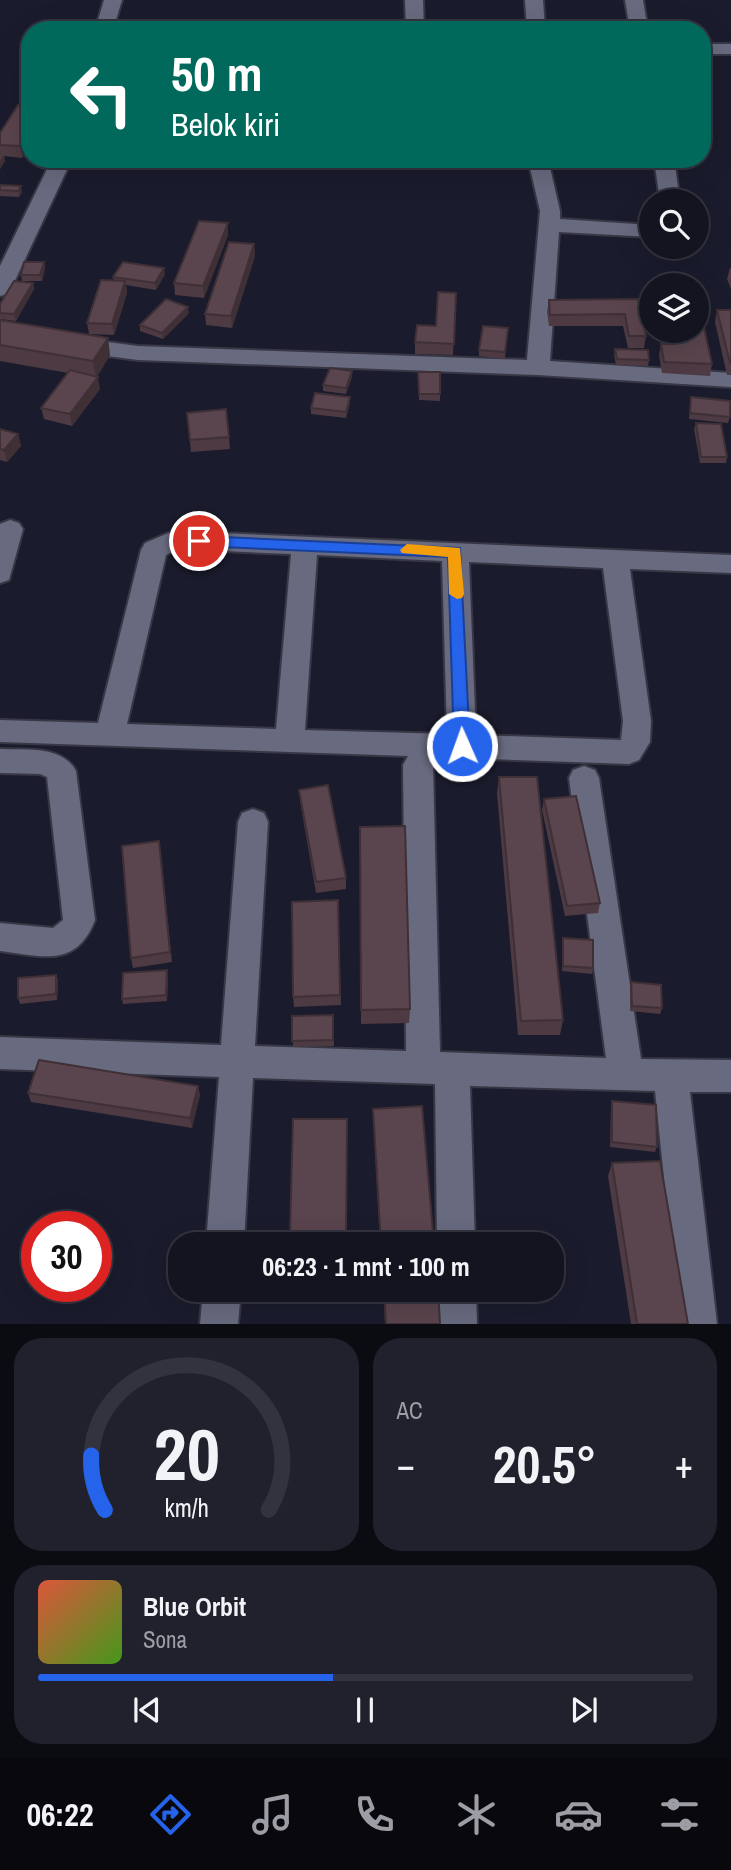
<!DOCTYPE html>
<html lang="id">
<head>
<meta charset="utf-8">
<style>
	body { margin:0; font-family:"Archivo Narrow",sans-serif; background:#21212e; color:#f1f3f6; height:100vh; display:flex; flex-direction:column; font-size:26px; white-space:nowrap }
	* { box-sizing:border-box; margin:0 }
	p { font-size:23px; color:#9d9ea5 }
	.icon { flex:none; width:38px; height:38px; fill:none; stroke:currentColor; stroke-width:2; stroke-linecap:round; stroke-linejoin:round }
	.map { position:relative; height:1324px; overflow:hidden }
	.side { display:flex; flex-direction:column; gap:14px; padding:14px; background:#0b0b12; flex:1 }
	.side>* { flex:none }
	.banner { position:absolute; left:21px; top:21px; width:690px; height:147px; border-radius:28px; box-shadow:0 7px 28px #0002,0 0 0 2px #33333f; background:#00695c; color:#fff; overflow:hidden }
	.controls { position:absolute; left:639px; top:189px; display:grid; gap:14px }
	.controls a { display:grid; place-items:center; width:70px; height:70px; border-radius:50%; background:#141421; box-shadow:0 7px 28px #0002,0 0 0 2px #33333f; font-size:35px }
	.speed { position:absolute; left:21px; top:1211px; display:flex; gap:14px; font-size:35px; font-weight:700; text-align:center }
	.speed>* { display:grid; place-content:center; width:91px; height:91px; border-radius:50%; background:#141421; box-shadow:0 7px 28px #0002,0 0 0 2px #33333f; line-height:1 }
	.speed .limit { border:10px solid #d22; background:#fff; color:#111 }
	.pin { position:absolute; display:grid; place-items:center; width:60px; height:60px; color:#fff; margin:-30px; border:4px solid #fff; border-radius:50%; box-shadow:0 2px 7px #0007 }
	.me { position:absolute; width:77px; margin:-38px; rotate:358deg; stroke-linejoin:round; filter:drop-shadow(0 0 5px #0008) }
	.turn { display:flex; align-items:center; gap:24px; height:147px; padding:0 35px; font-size:32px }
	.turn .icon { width:91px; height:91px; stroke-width:2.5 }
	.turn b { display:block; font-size:49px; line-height:60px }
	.big { font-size:52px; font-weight:700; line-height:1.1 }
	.side .widget { flex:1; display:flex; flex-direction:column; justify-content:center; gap:10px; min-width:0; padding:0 24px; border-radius:28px; background:#21212e }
	.side .dial { align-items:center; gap:0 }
	.dial svg { height:182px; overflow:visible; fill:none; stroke:#33333f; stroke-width:7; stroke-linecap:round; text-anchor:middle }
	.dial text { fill:#f1f3f6; stroke:none }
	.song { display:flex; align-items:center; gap:21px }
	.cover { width:84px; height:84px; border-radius:10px; background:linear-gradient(135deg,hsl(10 70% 55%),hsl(100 70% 35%)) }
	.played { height:7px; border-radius:4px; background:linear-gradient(90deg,#2563eb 45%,#33333f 45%) }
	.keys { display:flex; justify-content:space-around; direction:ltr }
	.heat { display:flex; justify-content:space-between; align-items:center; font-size:38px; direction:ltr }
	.side .tiles { flex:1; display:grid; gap:14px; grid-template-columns:1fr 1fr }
	.widget:last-child { grid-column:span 2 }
	.trip { position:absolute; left:168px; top:1232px; width:396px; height:70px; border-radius:28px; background:#141421; box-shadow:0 7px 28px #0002,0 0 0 2px #33333f; font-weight:700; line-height:70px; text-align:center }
	.dock { display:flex; height:112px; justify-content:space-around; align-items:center; background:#08080d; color:#9d9ea5 }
	.dock .icon { width:49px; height:49px }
	.dock .on { color:#2563eb }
	.dock b { font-size:32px; color:#f1f3f6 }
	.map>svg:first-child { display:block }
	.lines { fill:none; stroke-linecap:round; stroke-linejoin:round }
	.minor-casing { stroke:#373745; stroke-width:4 }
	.minor { fill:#686a7f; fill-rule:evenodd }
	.wall { fill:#4d3a42 }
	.shaded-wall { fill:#3f3036 }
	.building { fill:#5a444d; stroke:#3f3036; stroke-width:2 }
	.route { fill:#2563eb; stroke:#184099; stroke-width:2 }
	.slow { fill:#f59e0b }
</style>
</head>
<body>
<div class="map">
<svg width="731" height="1324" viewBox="0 0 731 1324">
	<rect width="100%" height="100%" fill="#1a1b2c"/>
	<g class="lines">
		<g class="minor-casing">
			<path id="minor" d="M104,0H122L113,30H95Z
				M405,0H423L424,30H406Z
				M525,0H543L545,30H527Z
				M625,0H643L648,30H630Z
				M702,44H731V54H702Z
				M52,159H72L11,289L8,294L0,296V266Z
				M528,159H548L560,211V219L651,225V237L559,232L550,361L731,373V387L538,375L138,360L61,350L0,335V321L61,336L138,346L527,360L540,211Z
				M654,159H674L680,201H660Z
				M10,520L19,523L23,529L9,580L0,583V524Z
				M173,531L731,555V573L630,569L651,721L650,742L639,760L629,764L429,757L433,765L440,1052L606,1058L569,778L573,770L584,766L595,770L599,778L641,1059L731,1060V1092H690L717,1324H679L655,1091L470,1086L475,1244H437L435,1084L253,1078L244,1244H206L219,1077L0,1069V1037L221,1045L238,822L242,813L253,809L264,813L268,822L255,1046L406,1051L403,765L408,756L0,742V720L98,723L141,550L145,543ZM177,549L291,554L276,729L127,724L166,555ZM317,555L442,561L447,734L305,730ZM469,562L603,568L623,721L621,740L476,735Z
				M0,749C25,750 62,745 76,771L95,920C76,969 42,956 0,951V923L53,928L63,920L47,777L40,774L0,773Z
				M203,1290H241L238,1324H200Z
				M438,1290H476L477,1324H439Z"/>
		</g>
		<use href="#minor" class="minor"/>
	</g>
	<path class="wall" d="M30,106V146L22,158L4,156L5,161L0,169V133Z
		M298,159H325L323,168L298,167Z
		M0,185L22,192L19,197L0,196Z
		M228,223V235L204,298L175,295L174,283Z
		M254,244L255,256L232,328L206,325L205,314Z
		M44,262L45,268L42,281H22L21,275Z
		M730,268H731V289L727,279Z
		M165,274L156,290L126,285L127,293L114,335L89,334L87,323L114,281L113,277Z
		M33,283L34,289L16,321L0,319V304Z
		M456,293L453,355L415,354V342L436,326Z
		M639,299L646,336L644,348H628L623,326H549L547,312L549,300Z
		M717,310H731V375H727L715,322Z
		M189,313L163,339L140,331V325Z
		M0,320L110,355L97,377L100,389L72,426L44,419L41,408L68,373L0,361Z
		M508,328L505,359L479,356V350Z
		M665,331H696L712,364L710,376L662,373L659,355L661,344H668Z
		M615,349L649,360L648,366L616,365L614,355Z
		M352,371V377L346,394L323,391V385Z
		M418,372L440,394V401L419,400Z
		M691,397L730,417L728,423L689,419Z
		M350,403L346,418L311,414V408Z
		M187,413L229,437L230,449L191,452Z
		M696,423L727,457L726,463H700L694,429Z
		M0,429L18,434L21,446L7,462L0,460Z
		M499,777L563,1020L560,1035H518L497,793Z
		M299,790L346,878V889L316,893L300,801Z
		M544,799L600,903L598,913L565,916L542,810Z
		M360,827L410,1009L409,1023L361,1024Z
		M159,841L172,962L133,968L131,958Z
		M338,900L341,1005L294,1007L293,997Z
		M563,938L593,968L592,974L562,971Z
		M56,975L58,980L57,1000L20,1004L18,998Z
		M168,976L167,1001L123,1004L122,999Z
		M631,982L662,1008L660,1014L630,1011V988Z
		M333,1015L334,1046L293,1047L292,1016Z
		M198,1086L200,1095L192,1128L31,1102L28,1093Z
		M612,1101L657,1147L655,1152L610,1147L611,1106Z
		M373,1109L434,1244H380Z
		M347,1119L346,1242L291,1243L290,1234Z
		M612,1163L688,1324H631L608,1176Z
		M383,1290H438L440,1324H385Z"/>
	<path class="shaded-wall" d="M30,131V146L22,158L20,146Z
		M4,155L5,161L0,169V161Z
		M21,186L22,192L19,197L18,191Z
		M228,223V235L204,298L203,286Z
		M254,244L255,256L232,328L231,316Z
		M44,262L45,268L42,281L40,275Z
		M164,268L165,274L156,290L155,283Z
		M125,281L127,293L114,335L112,324Z
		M33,283L34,289L16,321L14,314Z
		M188,307L189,313L163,339L162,333Z
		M108,338L110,355L96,378L93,361Z
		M352,371V377L346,394V388Z
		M98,377L100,389L72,426L70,414Z
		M350,397V403L346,418V412Z
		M18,434L21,446L7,462L4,450Z
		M159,841L161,852L172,962L170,952Z
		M167,970L168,976L167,1001L166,995Z
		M56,975L58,980L57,1000L56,994Z
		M198,1086L200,1095L192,1128L190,1118Z"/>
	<path class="building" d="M18,105L30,106V131L20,146L0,145V133Z
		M0,185L21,186L18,191L0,190Z
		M199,221L228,223L203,286L174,283Z
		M229,242L254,244L231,316L205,314Z
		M24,262H44L40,275H21Z
		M123,262L164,268L155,283L113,277Z
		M101,280L125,281L112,324L87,323Z
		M14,281L33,283L14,314L0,313V304Z
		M438,292L456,293L454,344L415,342L417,325L436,326Z
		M696,296H697L712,364L664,362L661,344H672L670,331H696Z
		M166,299L188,307L162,333L140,325Z
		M639,299L646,336H629L625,314L550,315L549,300Z
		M717,310H731V363H730Z
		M0,320L108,338L93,361L0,345Z
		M483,326L508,328L505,352L479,350Z
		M615,349L648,350L649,360L617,359Z
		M330,368L352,371L346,388L323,385Z
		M70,370L98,377L70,414L41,408Z
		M418,372H440V394H419Z
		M315,393L350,397L346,412L311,408Z
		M691,397L730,401V417L690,413Z
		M226,409L229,437L190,440L187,413Z
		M696,423L721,424L727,457H701Z
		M0,429L18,434L4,450L0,449Z
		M499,777H537L563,1020L521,1021Z
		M328,785L346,878L316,882L299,790Z
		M576,796L600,903L567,906L544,799Z
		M405,826L410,1009L361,1010L360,827Z
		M159,841L170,952L131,958L122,846Z
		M338,900L340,995L293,997L292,902Z
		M563,938L593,940V968L563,966Z
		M167,970L166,995L122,999L123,973Z
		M56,975V994L18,998V978Z
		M631,982L661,985L662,1008L632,1006Z
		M333,1015V1040L292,1041V1016Z
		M39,1060L198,1086L190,1118L28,1093Z
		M612,1101L656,1105L657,1147L612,1142Z
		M422,1106L434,1244H381L373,1109Z
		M293,1119H347L346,1233L290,1234Z
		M660,1161L688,1324H637L612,1163Z
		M384,1290H438L440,1324H386Z"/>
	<path class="route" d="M199,536L460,548L470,746L468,751H456L454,746L448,557L199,546L192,541Z"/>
	<path class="slow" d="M407,544L460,548L464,594L462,598L457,599L449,594L448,557L402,553L400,550Z"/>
</svg>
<div class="controls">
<a><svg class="icon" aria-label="search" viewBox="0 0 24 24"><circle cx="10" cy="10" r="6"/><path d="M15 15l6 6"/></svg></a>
<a><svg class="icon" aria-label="layers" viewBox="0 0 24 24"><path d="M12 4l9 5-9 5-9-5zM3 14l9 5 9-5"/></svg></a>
</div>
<div class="speed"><div class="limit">30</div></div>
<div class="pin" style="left:199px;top:541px;background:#d93025"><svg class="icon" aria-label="arrive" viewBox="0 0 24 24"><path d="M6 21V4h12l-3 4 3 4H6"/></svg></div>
<svg class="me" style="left:462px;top:746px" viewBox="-20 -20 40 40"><circle r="17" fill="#2563eb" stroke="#fff" stroke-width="3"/><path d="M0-11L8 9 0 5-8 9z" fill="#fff"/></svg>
<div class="trip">06:23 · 1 mnt · 100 m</div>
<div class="banner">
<div class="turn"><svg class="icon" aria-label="left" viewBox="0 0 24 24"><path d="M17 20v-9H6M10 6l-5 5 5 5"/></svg><div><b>50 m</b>Belok kiri</div></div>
</div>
</div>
<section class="side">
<div class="tiles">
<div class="widget dial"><svg viewBox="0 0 100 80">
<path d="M14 69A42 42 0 1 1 86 69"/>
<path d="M14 69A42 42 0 0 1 8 45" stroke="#2563eb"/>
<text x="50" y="56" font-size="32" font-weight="700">20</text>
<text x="50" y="72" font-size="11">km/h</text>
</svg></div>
<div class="widget"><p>AC</p>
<div class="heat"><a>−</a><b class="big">20.5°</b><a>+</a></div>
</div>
<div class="widget">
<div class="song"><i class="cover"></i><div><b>Blue Orbit</b><p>Sona</p></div></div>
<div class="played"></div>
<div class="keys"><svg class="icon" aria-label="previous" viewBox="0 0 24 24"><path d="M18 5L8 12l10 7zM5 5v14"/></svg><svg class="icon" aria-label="pause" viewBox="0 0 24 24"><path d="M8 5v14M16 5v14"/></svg><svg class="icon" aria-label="next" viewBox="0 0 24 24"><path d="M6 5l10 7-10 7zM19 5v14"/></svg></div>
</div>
</div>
</section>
<nav class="dock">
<b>06:22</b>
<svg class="icon on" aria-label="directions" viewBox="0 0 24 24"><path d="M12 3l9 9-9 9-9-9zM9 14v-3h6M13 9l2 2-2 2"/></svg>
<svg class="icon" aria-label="music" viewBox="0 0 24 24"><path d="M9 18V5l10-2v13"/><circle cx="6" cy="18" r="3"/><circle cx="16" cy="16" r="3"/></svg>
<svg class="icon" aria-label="phone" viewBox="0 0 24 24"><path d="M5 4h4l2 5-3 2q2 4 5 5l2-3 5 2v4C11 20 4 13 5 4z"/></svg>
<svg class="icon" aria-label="climate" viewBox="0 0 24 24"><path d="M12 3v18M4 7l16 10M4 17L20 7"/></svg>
<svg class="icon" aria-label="car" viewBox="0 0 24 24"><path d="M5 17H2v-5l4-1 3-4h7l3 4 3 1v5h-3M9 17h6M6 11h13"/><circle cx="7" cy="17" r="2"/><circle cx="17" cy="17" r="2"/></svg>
<svg class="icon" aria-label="filters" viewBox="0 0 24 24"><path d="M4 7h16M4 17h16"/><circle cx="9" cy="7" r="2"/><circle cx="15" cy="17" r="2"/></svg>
</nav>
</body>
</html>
